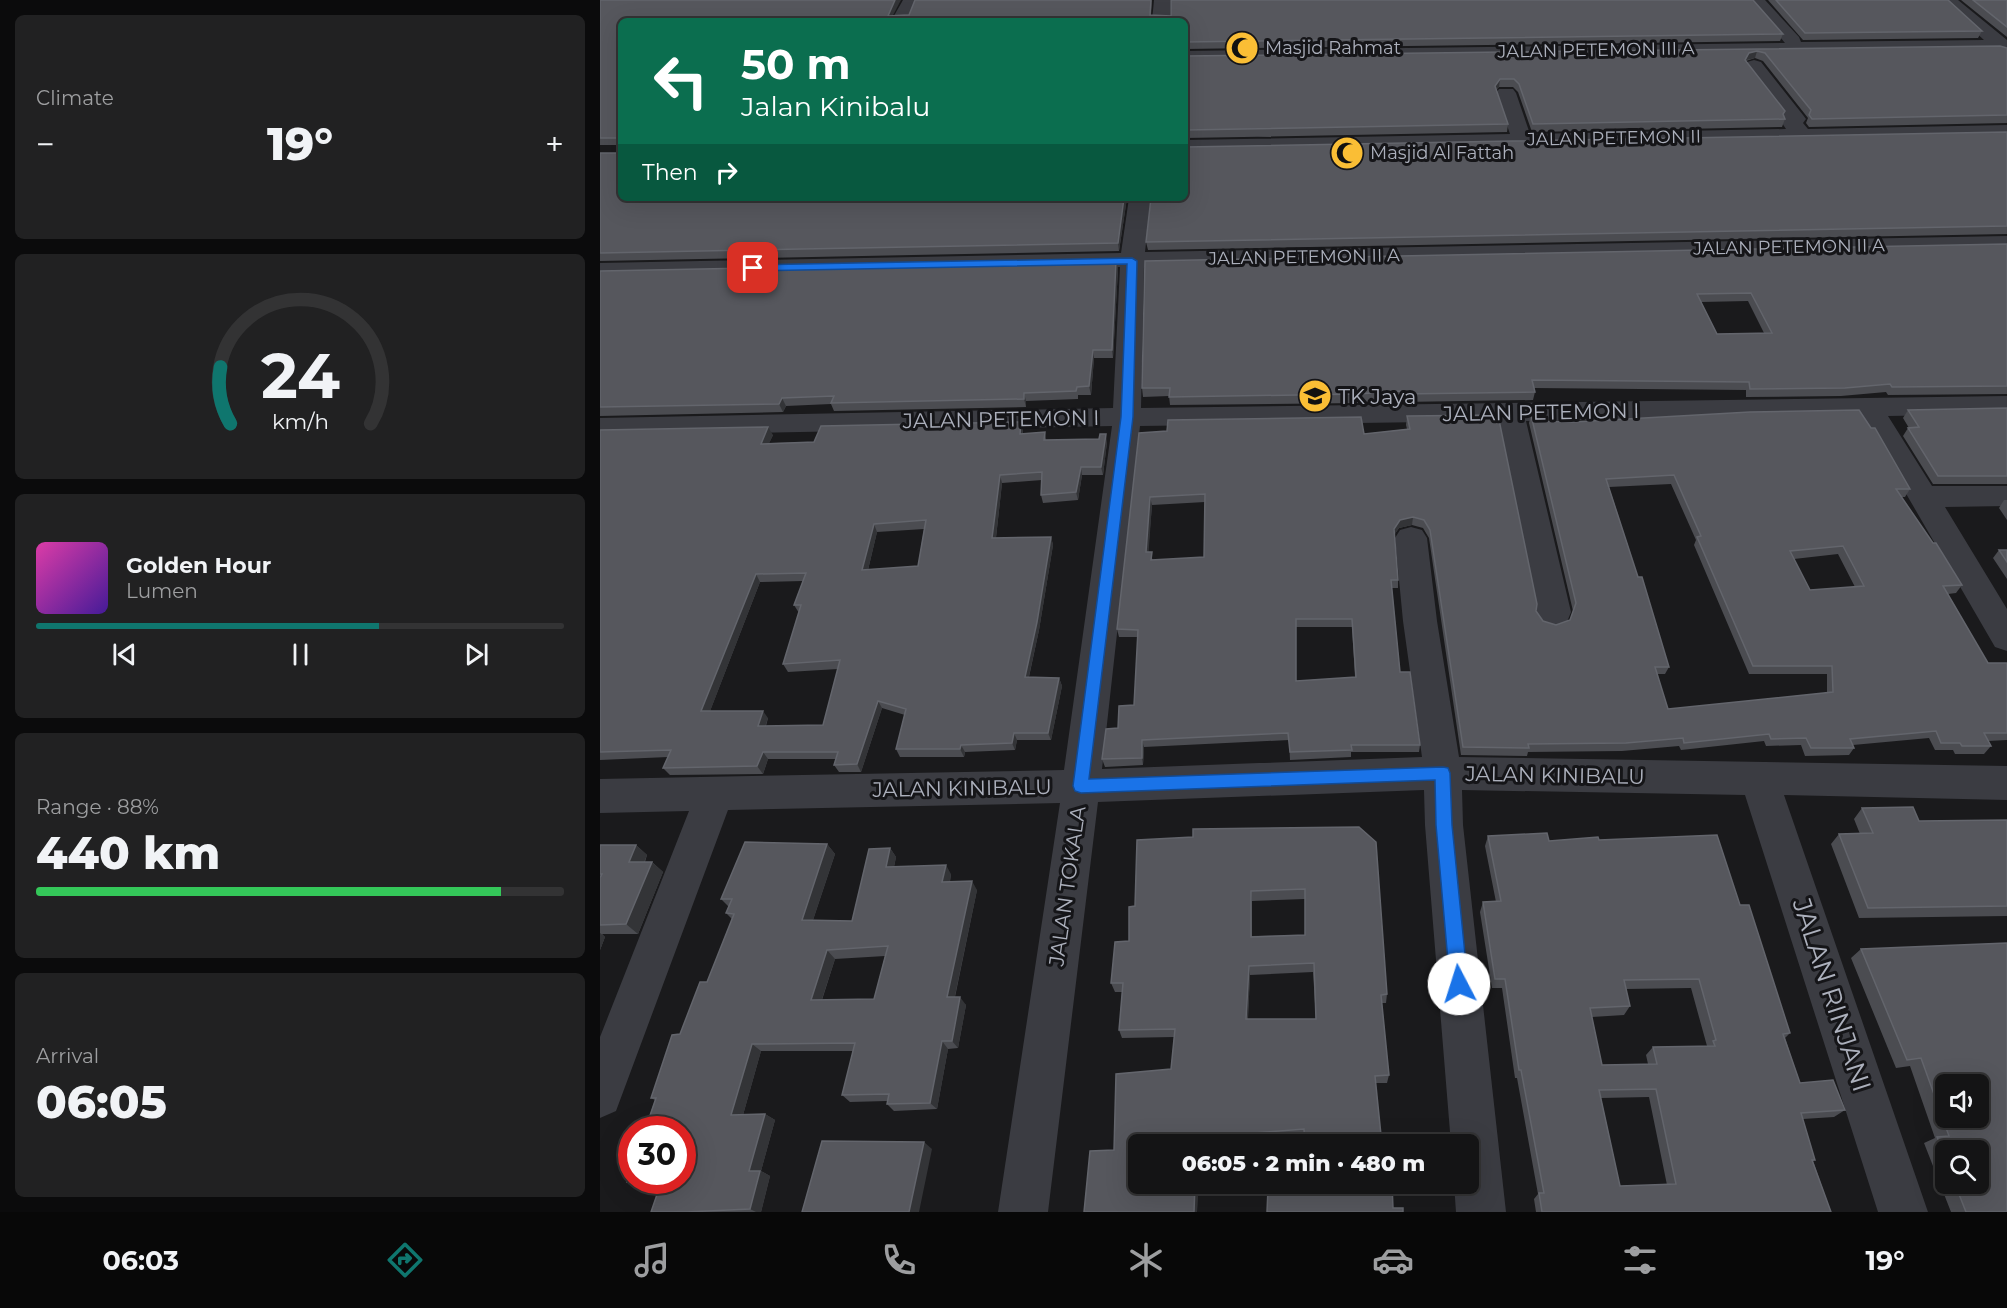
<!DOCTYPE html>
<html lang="en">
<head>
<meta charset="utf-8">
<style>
	body { margin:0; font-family:Montserrat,sans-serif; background:#212122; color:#f1f3f6; height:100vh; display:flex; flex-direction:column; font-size:22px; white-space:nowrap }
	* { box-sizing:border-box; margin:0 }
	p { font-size:20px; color:#9d9ea0 }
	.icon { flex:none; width:33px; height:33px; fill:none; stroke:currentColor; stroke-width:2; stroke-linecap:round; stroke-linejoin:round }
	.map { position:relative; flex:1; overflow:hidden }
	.sheet { display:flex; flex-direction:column; gap:15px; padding:15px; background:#0b0b0c; width:600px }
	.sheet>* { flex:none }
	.guide { position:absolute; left:18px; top:18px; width:570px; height:183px; border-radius:9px; box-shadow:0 6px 24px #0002,0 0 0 2px #333334; background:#0b6e4f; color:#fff; overflow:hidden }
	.tools { position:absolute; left:1335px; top:1074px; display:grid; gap:12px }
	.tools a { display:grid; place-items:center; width:54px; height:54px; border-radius:9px; background:#141415; box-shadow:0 6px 24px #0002,0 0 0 2px #333334; font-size:30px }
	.speed { position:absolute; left:18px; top:1116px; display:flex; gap:12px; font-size:30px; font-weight:700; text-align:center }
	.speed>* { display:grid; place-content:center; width:78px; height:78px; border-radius:50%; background:#141415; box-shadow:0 6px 24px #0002,0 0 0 2px #333334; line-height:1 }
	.speed .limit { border:9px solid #d22; background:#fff; color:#111 }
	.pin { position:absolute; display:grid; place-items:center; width:51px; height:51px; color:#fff; margin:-26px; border-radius:12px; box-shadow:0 3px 9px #0006 }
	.me { position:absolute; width:66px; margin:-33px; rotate:355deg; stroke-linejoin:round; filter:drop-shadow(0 0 4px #0008) }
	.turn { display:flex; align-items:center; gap:21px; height:126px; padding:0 24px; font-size:27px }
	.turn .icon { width:78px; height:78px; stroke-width:2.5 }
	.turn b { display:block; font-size:42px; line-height:51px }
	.then { display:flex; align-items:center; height:57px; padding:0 24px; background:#0003; gap:12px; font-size:22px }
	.big { font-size:45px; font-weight:800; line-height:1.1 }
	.sheet .card { flex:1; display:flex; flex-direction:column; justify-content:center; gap:9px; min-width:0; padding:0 21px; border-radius:9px; background:#212122 }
	.sheet .dial { align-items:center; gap:0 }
	.dial svg { height:156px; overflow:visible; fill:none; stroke:#333334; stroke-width:7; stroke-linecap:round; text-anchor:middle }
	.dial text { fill:#f1f3f6; stroke:none }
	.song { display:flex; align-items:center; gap:18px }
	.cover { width:72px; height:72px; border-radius:9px; background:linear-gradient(135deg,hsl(320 70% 55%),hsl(260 70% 35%)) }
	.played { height:6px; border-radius:3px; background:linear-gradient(90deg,#0f766e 65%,#333334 65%) }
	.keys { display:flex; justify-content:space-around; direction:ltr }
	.heat { display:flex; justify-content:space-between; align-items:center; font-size:33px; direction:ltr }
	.charge { height:9px; border-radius:4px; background:linear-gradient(90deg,#34c759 88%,#333334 0) }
	.trip { position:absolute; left:528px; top:1134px; width:351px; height:60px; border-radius:9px; background:#141415; box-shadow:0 6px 24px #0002,0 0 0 2px #333334; font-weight:800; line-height:60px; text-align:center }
	.dock { display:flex; height:96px; justify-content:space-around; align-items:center; background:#080808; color:#9d9ea0 }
	.dock .icon { width:42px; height:42px }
	.dock .current { color:#0f766e }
	.dock b { font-size:27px; color:#f1f3f6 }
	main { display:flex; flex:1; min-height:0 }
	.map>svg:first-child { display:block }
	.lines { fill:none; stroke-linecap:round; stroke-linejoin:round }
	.minor { fill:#3b3c42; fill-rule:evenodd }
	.wall { fill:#4b4c51; fill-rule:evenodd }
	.shaded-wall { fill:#333437 }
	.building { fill:#56575d; stroke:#63656c; stroke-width:1.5; fill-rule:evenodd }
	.route { fill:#1a73e8; stroke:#114b97; stroke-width:1.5 }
	.labels { text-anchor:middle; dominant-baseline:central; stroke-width:6; stroke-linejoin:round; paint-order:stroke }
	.far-poi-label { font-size:18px; fill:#acb0bc; stroke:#151518; text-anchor:start }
	.far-street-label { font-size:18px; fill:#acb0bc; stroke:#151518 }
	.poi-label { font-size:21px; fill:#acb0bc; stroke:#151518; text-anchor:start }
	.street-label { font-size:21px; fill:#acb0bc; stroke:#151518 }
	.near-street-label { font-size:26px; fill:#acb0bc; stroke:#151518 }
</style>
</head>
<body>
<main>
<section class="sheet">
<div class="card"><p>Climate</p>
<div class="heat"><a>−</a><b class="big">19°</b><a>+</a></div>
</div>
<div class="card dial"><svg viewBox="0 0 100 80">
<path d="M14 69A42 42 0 1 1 86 69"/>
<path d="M14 69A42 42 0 0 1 9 40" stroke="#0f766e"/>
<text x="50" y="56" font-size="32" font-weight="700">24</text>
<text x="50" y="72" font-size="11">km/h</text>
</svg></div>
<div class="card">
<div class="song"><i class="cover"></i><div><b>Golden Hour</b><p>Lumen</p></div></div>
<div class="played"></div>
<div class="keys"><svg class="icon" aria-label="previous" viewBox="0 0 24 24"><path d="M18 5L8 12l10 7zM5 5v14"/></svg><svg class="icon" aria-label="pause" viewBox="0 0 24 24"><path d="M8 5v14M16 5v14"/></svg><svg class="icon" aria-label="next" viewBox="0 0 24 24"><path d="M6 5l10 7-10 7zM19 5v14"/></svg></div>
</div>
<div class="card"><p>Range · 88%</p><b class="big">440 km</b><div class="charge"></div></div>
<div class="card"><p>Arrival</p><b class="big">06:05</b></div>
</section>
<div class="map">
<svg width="1407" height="1212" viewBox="0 0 1407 1212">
	<rect width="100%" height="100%" fill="#1a1a1c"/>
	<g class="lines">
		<path class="minor" d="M303,0H319L309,21H291Z
			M554,0H570V21H552Z
			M1148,0H1165L1199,37L1201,42L1384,40L1340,0H1358L1407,40V55L1397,51L585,61V51L1185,43Z
			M1154,60L1161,62L1203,115L1206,119L1203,123L1208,129L1407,125V137L585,152V140L910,134L896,93L899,89H913L916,93L930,134L1186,129L1182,123L1185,118L1145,66L1147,62Z
			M529,198H551L545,252L1407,236V250L544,267L541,408L1407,396V414L1288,416L1332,486H1407V506L1345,507L1407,609V651L1395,647L1261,416L926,421L971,612L965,627L953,631L941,627L936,618L937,612L898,421L540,426L502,769L822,757L803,621L795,538L800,530L811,527L822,530L827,538L837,621L859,757L1407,766V800L1184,795L1328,1212H1278L1145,795L862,790L863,825L906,1212H856L854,1184H868V1144H851L825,825L824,790L498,802L448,1212H398L460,803L128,810L16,1111L0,1118V1037L89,811L0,813V779L464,770L512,426L0,436V418L513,408L520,267L0,277V263L521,253Z"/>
	</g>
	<path class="wall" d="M0,0L293,15L552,0L551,15L1183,34L1180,41L585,49V21L21,198H527L519,251L0,261V153H19V145H0Z
		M1168,0H1348L1382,31L1378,38L1203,40Z
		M1361,0H1407V37Z
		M1407,48V123L1209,127L1206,123L1208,118L1163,61L1155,58L1146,61L1183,116L1185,119L1182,127L932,132L918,92L913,87H899L896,90L908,124L907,132L585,138V56Z
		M1407,132V234L548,250L546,242Z
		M1407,244V394L1288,395L1286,392L1241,396L1146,397V390L934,388L935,392L933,400L801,402V399L758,403L570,405L569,396L543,397L542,388L545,261ZM1148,301L1164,333L1117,334L1101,302Z
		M516,261L518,269L513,358H494L491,395H478V399L426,401V407L234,411L231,404L186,406L183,412L0,416V271Z
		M1407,408V484H1333L1303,436L1308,428H1309L1303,418L1308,410Z
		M931,415L940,421L1310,489L1305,497H1301L1362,585L1356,593L1348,594L1388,663H1407V740L1388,741L1391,746L1384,754H1355L1353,750H1335L1329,738L1253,745L1254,748L1249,755L1205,756L1201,745L1166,746L1164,741L1081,750L1079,746L1022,751L928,752L927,756L861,755L829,538L823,528L812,525L799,528L794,535L798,580V588H792L800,672L820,745L819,752H751V757L690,760L689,740L544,747L543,765L505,767L502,759L518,728L534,705L538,637H519L517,629L539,433L764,434L807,429L806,425L807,416L943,621L956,625L970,620L973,611L929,423ZM1071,484L1096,540L1094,545L1149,674H1227V693L1068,709L1057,674H1065L1069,667L1038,577L1009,487ZM605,502L604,557L553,560L548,552L552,505ZM1238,554L1255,587L1210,590L1194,559ZM696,627H752L755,677L696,681Z
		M0,430L173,435L169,443L214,442L423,430V434L445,432L446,440L507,442L503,475H482L478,500L443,503L441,495L442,480L402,483L396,538L451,537L453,545L439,630L429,677L459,678L462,686L451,740H417L415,750L365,752L364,757H300L296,749L305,715L282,708L261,772H239L234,765L236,759H168L163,774L70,775L63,768L68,757L0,760ZM324,529L318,566L268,570L277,532ZM203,581L194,605L199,613L183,664L188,672L238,669L223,725L166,726L168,718L110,711L160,582Z
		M1404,500H1407V520L1399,508Z
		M1399,550H1407V579L1393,558Z
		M1262,808L1319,821L1407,820V916L1259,918L1231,844L1239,834H1260L1254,819Z
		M759,827L787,994L786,1003H782L789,1075L787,1083H776L704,1136L644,1141L645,1144H538V1184H598L597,1212H484L514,1150L571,1069L574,1037L522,1038L519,1030L522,992H515L511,983L529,941L535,906ZM705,899V935L652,936V901ZM713,972L716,1019H648L650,975Z
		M888,836L949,841L999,840L1140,905L1190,1033L1185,1038L1200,1083L1245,1110L1234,1117L1203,1119L1215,1160L1213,1161L1231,1212H936L934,1199L938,1194L917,1078H915L902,988H892L880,912L883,902H896L885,846ZM1091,988L1107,1046L1053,1047L1046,1055L1048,1064L1002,1065L992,1017L1024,1015L1030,1006L1026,989ZM1049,1097L1067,1185L1020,1186L1001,1098Z
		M227,844L235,854L213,920L252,921L290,848L296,857L294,867L351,874L350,882L377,890L355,997L366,1005L358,1048L348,1049L337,1109L294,1111L287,1104V1101L250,1102L242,1095L253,1051H161L143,1115L165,1114L175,1120L161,1171L170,1176L161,1212H51L60,1186L39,1187L27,1182L55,1100L51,1098L80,1034L107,982L132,919L126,913L129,907L121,899ZM285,956L274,999L222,1000L235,959Z
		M0,845H36L47,855L45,862H52L63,872L38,934H2L5,937L0,950Z
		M1261,949L1407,1212H1351L1324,1143L1335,1138L1310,1066L1296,1068L1251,958ZM1346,1150L1378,1184H1346Z"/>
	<path class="shaded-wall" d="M295,0H301L290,21L288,16Z
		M551,0H552L550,21V15Z
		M1157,51L1155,58L1146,60L1143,67L1149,53Z
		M900,79L899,87L894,94L895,86Z
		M524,198H527L519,251L518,243Z
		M516,261L518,269L513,358L512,350Z
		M493,350L494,358L491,395L489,386Z
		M424,393L426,401V407L424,399Z
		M182,398L186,406L183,412L179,404Z
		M421,422L423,430L422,442L420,434Z
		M168,427L173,435L165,452L161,444Z
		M506,434L507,442L503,475L501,467Z
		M481,467L482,475L478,500L476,492Z
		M400,475L402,483L395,546L392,538Z
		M550,497L552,505L548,560L546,552Z
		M813,517L812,525L799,528L793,537L794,529L800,520Z
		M274,524L277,532L266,578L262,570Z
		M451,537L453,545L439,630L427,685L425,677Z
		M156,574L160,582L107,719L101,711Z
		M459,678L462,686L451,740L448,733Z
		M278,701L282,708L261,772L257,764Z
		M163,711L168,718L163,733L158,726Z
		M414,733L417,740L415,750L412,743Z
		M542,740L544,747L543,765L542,758Z
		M361,745L365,752L364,757L360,749Z
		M163,752L168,759L163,774L157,766Z
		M227,844L235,854L210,929L202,920Z
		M36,845L47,855L40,872L29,862Z
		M290,848L296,857L292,876L286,867Z
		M52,862L63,872L38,934L26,924Z
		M346,865L351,874L348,891L342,882Z
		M372,881L377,890L353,1005L347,997Z
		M651,891L652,901L651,946Z
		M0,933L5,937L0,950Z
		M227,950L235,959L219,1008L211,1000Z
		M649,966L650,975L647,1028L646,1019Z
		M360,997L366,1005L358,1048L352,1041Z
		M342,1041L348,1049L337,1109L330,1103Z
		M152,1044L161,1051L141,1122L131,1115Z
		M165,1114L175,1120L161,1171L170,1176L161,1212H156L150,1209L149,1171Z
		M324,1142L332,1149L319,1212H309Z
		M595,1184H598L597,1212H594Z"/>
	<path class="building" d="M0,0H295L288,16L309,15L315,0H551L550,15L571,16V0H1153L1183,34L585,42V21H21V198H524L518,243L0,253V153H19V138H0Z
		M1176,0H1348L1382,31L1205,33Z
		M1373,0H1407V27Z
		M1400,46L1407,48V115L1212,119L1209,115L1211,110L1165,53L1157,51L1149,53L1145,60L1185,111L1183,114L1185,119L933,124L919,84L914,79H900L895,86L908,124L585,130V56Z
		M1407,132V226L546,242L551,198H585V147Z
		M1407,244V386L1292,387L1290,384L1245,388L1150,389L1149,382L932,380L935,392L802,394L801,391L758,394L569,397L570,388H542L545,261ZM1151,293L1172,333L1117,334L1097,294Z
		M516,261L512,350H493L489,386L477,387L476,391L424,393V399L231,403L234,396L182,398L179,404L0,407V271Z
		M1407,408V476H1338L1308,428L1319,427L1308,410Z
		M1259,410L1271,428H1275L1310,489H1296L1333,543H1336L1362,585L1343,586L1388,663H1407V733H1384L1391,746H1362L1360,743H1341L1336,731L1250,739L1254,748H1211L1206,738L1171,739L1169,734L1084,743L1083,738L1026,743L928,744L929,748L863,747L830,530L824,520L813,517L800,520L794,529L798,580H791L800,672H810L820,745H751L752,750L690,752L688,733L542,740V758L502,759L506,729L518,728L519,706L534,705L538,630L517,629L539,433L567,431L568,420L761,417L764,434L810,429L807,416L898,415L937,604L936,611L943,621L956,625L970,620L976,603L931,415H939L940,421L973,422L1150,412ZM1074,475L1101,536L1097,537L1153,666H1232L1233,692L1068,709L1055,667H1069L1042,577H1038L1006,479ZM605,494L604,557L551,560L552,552H546L550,497ZM1243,546L1264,586L1210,590L1190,551ZM696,619H752L756,677L696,681Z
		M421,422L420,434L445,432L444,440L499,439L500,434H506L501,467H481L476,492L441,495L442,472L400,475L392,538L451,537L437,622L425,677L459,678L448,733H414L412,743L361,745L360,749H296L306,709L278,701L257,764L234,765L238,752H163L157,766L63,768L71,750L0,752V430L168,427L161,444L214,442L221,426ZM326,520L318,566L262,570L274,524ZM206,573L194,605H201L183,664L240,660L223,725L158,726L163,711H101L156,574Z
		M1399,550H1407V562Z
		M1313,807L1319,821L1407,820V906L1268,908L1239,834L1273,833L1262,808Z
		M759,827L776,842L787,994L781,995L789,1075L775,1076L781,1135H788L789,1144H705L704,1129L643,1134V1140L597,1144H538V1184H595L594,1212H484L490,1151L514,1150L516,1074L571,1069L575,1029L519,1030L523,983H511L515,942L529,941V907L535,906L537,840L593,837V829ZM705,889V935L651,937V891ZM714,963L716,1019H646L649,966Z
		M947,833L949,841L998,837L999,840L1117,835L1140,905H1149L1190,1033L1183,1034L1200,1083L1233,1080L1245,1110L1201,1113L1215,1160H1212L1231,1212H942L939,1193H944L921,1070H919L905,979H895L883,902L901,901L888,836ZM1099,979L1116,1040L1113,1041L1115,1046L1053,1047L1057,1064L1002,1065L990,1008L1030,1006L1024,980ZM1056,1089L1076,1184L1020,1186L999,1090Z
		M145,842L227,844L202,920L252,921L269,849L290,848L286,867L346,865L342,882L372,881L347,997H360L352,1041H342L330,1103L287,1104L289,1094L242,1095L255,1043L152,1044L131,1115L165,1114L149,1171H160L150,1209L86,1212H51L62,1180H82V1130H45L56,1098H51L72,1035L80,1034L100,982H107L134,914L126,913L132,899H121ZM288,946L274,999L211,1000L227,950Z
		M0,845H36L29,862H52L26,924L0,925V878L2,874H0Z
		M1407,943V1212H1366L1355,1184H1378V1150H1346V1159L1337,1137L1349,1136L1321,1058L1307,1060L1261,949ZM1346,1084H1378V1118H1346Z
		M222,1141L324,1142L309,1212H202Z
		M32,1168V1180H54L27,1182Z
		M705,1184H792L793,1208H803V1212H667L668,1189L705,1190Z"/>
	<path class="route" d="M532,258L537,261L533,417L489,779L843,767L848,768L850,773L852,825L868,984L866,990L859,993L853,990L850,984L836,825L835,780L481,793L475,791L473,786L521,417L527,264L153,271L148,268L153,265Z"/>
	<defs>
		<g id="mosque-disc" transform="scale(1.725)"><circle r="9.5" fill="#fabe35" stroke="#151518"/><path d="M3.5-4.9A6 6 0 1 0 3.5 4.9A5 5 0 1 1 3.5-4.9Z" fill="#111"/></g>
		<g id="school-disc" transform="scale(1.725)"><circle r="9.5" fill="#fabe35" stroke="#151518"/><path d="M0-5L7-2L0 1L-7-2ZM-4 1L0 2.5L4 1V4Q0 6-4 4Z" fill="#111"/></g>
	</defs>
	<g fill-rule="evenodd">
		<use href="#mosque-disc" x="642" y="48"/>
		<use href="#mosque-disc" x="747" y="153"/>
		<use href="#school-disc" x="715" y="396"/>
	</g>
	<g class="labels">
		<g class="far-poi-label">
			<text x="665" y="48">Masjid Rahmat</text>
			<text x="770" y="153">Masjid Al Fattah</text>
		</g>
		<g class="far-street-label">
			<text transform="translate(996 50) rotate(-1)">JALAN PETEMON III A</text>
			<text transform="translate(1014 138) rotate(-1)">JALAN PETEMON II</text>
			<text transform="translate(1189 247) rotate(-1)">JALAN PETEMON II A</text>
			<text transform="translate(704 257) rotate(-1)">JALAN PETEMON II A</text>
		</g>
		<g class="poi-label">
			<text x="738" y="396">TK Jaya</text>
		</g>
		<g class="street-label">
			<text transform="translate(941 412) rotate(-1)">JALAN PETEMON I</text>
			<text transform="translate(401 419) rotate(-1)">JALAN PETEMON I</text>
			<text transform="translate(955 775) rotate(1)">JALAN KINIBALU</text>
			<text transform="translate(362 788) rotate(-1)">JALAN KINIBALU</text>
			<text transform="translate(467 886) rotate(-82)">JALAN TOKALA</text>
		</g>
		<g class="near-street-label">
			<text transform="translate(1232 995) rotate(72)">JALAN RINJANI</text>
		</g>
	</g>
</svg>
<div class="tools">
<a><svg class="icon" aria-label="sound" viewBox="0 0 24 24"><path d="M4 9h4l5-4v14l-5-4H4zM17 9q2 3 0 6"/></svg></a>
<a><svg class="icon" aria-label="search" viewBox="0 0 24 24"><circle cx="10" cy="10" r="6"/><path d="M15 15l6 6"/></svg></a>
</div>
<div class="speed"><div class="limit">30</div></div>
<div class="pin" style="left:153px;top:268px;background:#d93025"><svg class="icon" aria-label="arrive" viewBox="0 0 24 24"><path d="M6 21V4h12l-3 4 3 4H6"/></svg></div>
<svg class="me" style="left:859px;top:984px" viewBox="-20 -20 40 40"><circle r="19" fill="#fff"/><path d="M0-13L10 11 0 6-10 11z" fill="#1a73e8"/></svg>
<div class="trip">06:05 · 2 min · 480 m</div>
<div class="guide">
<div class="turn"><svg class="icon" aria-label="left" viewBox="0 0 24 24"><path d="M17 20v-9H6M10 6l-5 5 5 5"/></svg><div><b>50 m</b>Jalan Kinibalu</div></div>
<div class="then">Then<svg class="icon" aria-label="right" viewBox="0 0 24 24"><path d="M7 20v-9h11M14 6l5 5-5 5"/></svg></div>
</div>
</div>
</main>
<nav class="dock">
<b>06:03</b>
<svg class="icon current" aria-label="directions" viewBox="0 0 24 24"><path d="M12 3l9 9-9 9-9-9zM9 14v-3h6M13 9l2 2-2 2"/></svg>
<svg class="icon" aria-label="music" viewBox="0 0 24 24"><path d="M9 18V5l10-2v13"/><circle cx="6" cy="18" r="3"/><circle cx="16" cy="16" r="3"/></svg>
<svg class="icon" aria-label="phone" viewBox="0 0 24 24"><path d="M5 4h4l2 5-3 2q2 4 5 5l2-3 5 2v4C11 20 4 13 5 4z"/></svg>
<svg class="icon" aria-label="climate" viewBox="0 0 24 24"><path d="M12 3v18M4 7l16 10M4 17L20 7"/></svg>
<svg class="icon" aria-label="car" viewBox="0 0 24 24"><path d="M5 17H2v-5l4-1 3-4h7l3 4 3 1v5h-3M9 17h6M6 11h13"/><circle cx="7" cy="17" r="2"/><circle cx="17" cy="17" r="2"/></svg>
<svg class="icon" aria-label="filters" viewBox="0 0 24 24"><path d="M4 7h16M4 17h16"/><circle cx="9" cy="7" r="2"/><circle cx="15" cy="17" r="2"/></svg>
<b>19°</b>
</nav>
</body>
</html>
